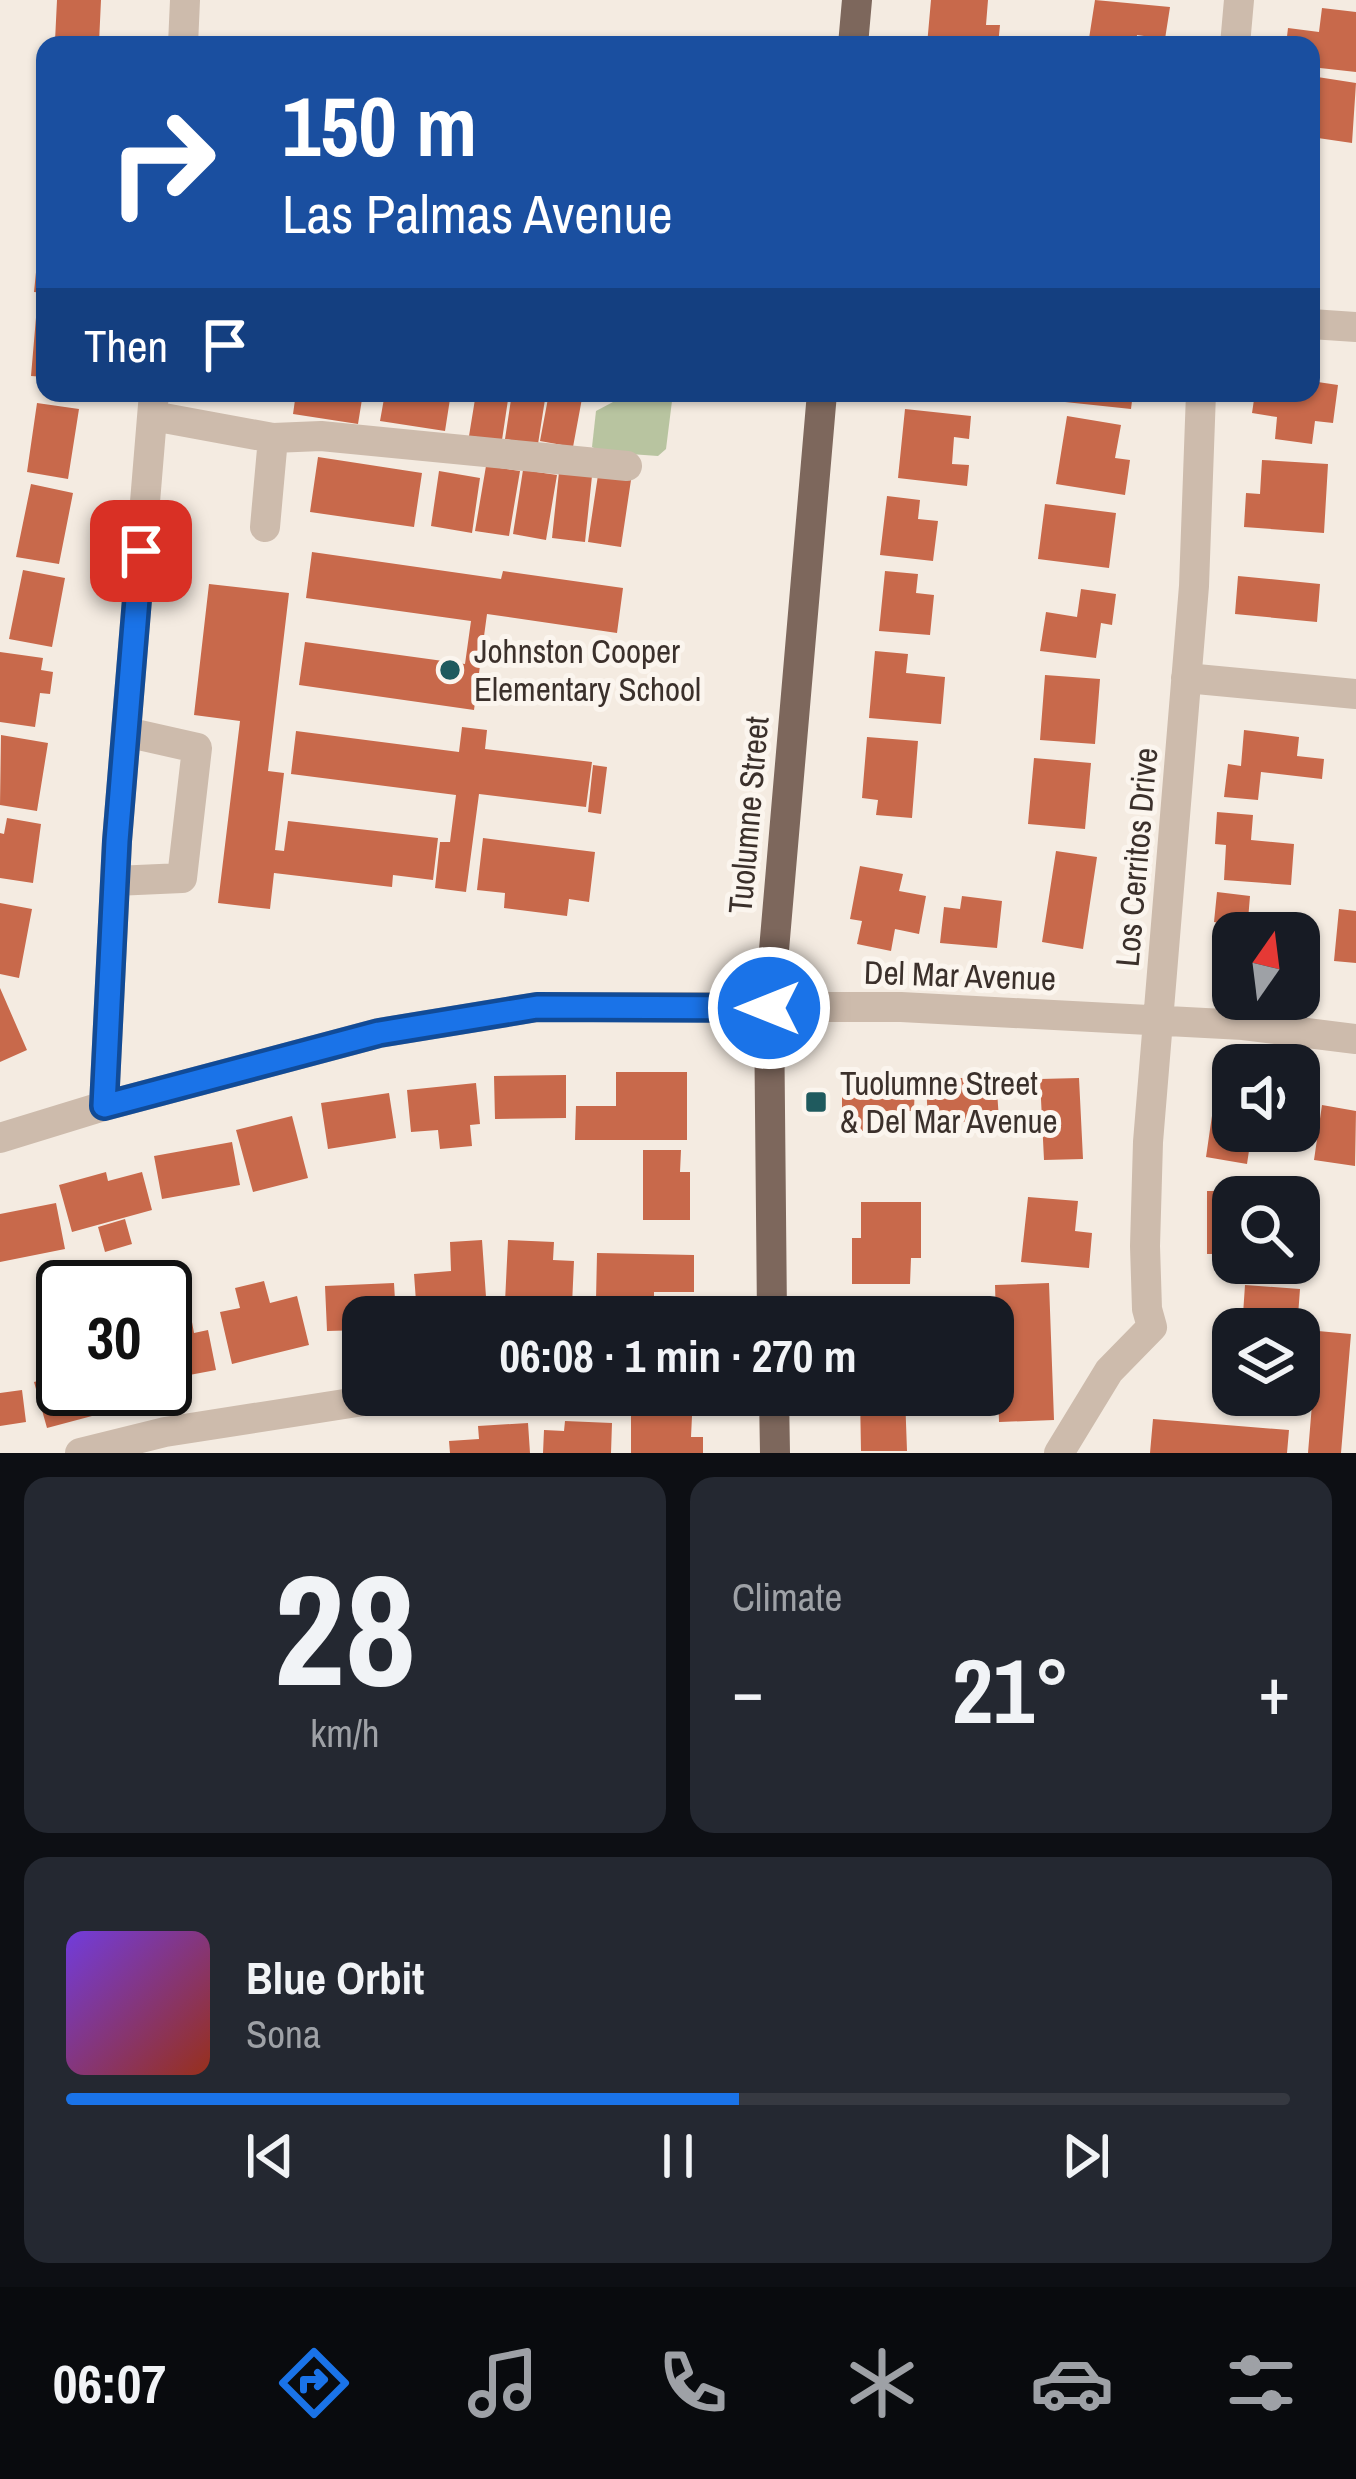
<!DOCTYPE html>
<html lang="en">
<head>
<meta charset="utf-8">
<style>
	body { margin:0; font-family:"Archivo Narrow",sans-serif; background:#242831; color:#f1f3f6; height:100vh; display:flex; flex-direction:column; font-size:45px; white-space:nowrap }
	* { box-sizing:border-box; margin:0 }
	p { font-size:39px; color:#9ea1a6 }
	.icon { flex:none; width:66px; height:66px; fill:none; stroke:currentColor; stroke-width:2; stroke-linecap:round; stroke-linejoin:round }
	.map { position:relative; height:1453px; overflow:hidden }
	.details { display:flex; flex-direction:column; gap:24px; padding:24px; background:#0d0f14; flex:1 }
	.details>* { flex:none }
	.guide { position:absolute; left:36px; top:36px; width:1284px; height:366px; border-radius:24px; box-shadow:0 3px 9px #0004; background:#1a4fa0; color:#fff; overflow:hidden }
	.needle { width:78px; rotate:14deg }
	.tools { position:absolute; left:1212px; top:912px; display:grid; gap:24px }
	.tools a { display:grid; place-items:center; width:108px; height:108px; border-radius:24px; background:#171b24; box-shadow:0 3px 9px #0004; font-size:60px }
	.speed { position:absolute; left:36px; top:1260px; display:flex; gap:24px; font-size:60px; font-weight:700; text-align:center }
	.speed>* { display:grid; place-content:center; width:156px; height:156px; border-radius:50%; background:#171b24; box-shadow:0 3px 9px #0004; line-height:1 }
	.speed .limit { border:6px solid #111; border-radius:18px; background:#fff; color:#111 }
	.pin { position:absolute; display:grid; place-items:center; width:102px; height:102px; color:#fff; margin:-51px; border-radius:24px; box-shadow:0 6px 18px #0006 }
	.me { position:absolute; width:132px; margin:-66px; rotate:270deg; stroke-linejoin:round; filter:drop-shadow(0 0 9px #0008) }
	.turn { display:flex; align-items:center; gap:42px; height:252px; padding:0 48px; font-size:54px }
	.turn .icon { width:156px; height:156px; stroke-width:2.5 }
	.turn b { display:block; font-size:84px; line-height:102px }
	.then { display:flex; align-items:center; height:114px; padding:0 48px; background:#0003; gap:24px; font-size:45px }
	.big { font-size:90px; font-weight:700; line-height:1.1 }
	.details .widget { flex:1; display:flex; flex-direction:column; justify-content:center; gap:18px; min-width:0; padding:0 42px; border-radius:24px; background:#242831 }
	.details .dial { align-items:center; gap:0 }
	.dial b { font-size:156px; line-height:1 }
	.song { display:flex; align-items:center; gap:36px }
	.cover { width:144px; height:144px; border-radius:18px; background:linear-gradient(135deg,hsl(260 70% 55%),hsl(10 70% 35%)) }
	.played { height:12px; border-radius:6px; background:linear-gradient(90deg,#1a73e8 55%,#363941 55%) }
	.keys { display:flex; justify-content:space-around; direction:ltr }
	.heat { display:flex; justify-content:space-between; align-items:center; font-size:66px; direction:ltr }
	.details .tiles { flex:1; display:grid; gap:24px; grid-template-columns:1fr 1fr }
	.widget:last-child { grid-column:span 2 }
	.trip { position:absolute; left:342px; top:1296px; width:672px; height:120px; border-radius:24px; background:#171b24; box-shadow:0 3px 9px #0004; font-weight:700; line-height:120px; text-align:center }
	.tabs { display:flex; height:192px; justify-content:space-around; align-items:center; background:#090b0e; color:#9ea1a6 }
	.tabs .icon { width:84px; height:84px }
	.tabs .on { color:#1a73e8 }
	.tabs b { font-size:54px; color:#f1f3f6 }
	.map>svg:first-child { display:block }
	.green { fill:#b8c4a0 }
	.building { fill:#c8694b }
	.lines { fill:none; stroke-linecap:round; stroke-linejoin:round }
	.minor { stroke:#cdbbac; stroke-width:30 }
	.major { stroke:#7d675c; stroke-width:30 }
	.route-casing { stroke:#114b97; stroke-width:30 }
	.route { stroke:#1a73e8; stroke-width:21 }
	.poi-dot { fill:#1f5a5e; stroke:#fbf5ee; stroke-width:4.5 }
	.labels { text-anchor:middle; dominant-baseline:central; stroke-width:10; stroke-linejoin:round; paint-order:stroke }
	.poi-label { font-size:33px; fill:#3b302b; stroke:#fbf5ee; text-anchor:start }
	.street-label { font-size:33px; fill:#3b302b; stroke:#fbf5ee }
</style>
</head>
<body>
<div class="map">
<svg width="1356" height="1453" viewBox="0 0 1356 1453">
	<rect width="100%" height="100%" fill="#f4ebe1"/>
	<path class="green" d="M630,393H673L666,449L658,456L602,452L592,447L596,411Z"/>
	<path class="building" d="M57,0H101L99,43L55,41Z
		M931,0H988L986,25H1000L998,45H927Z
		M1095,0L1170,7L1165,39L1137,35L1136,45H1088Z
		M1322,8L1356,12V72L1311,67V45H1286L1288,28L1319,32Z
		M1311,76L1356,83L1352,143L1311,137Z
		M1311,171H1320L1314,251H1311Z
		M41,223H45V293L34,292Z
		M37,306L45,307V377L31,376Z
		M1311,381L1338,385L1333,423L1315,421L1312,444L1275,439L1277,417L1252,413L1255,393H1311Z
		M296,393H363L358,424L293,414Z
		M385,393L450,399L445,431L380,421Z
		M476,393H509L502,440L469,436Z
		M512,393H546L538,444L505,439Z
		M549,393H583L573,447L540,441Z
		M1066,393H1133L1131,409L1065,402Z
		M37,403L79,409L68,479L27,472Z
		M905,409L971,416L969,439L954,437L952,464L969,465L967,486L898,478Z
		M1067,416L1121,425L1115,458L1130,460L1125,495L1056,484Z
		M318,457L422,473L414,527L310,512Z
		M1262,460L1328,464L1324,533L1244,527L1246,493L1260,494Z
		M486,466L520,471L509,536L475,531Z
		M523,470L557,475L546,540L513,534Z
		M439,471L480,478L472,533L431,526Z
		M559,472L592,476L585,542L552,538Z
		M598,475L631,480L621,547L588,542Z
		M31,484L73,493L59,564L16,557Z
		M887,496L920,500L918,519L938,521L933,561L880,555Z
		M1045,504L1116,513L1109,568L1038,559Z
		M312,552L501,579L503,571L623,588L617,633L487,614L474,710L299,685L305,642L465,664L471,621L306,598Z
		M23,570L65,578L52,647L9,639Z
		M885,571L918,574L916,593L934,595L930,635L879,631Z
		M1238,576L1320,584L1317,622L1235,614Z
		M209,584L289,593L268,771L284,773L275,850L284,851L288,821L438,838L433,880L393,875L392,887L274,873L270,909L218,903L240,721L194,715Z
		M1081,589L1116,594L1112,625L1101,623L1096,658L1040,651L1046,612L1077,617Z
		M875,651L908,654L906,673L945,677L941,724L869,718Z
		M0,652L43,658L41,670L53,672L50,694L40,693L35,727L0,722Z
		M1045,675L1100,679L1095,744L1040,740Z
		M462,727L487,730L485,749L592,762L586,807L479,794L466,892L435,888L440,842H450L456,795L291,774L296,731L459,752Z
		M1244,730L1299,737L1297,756L1324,759L1322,779L1261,772L1258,800L1224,797L1228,764L1241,766Z
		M1,735L48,743L37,811L0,805Z
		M867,737L918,741L912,818L876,815L878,800L862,798Z
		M1034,758L1091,763L1085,829L1028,824Z
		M593,765L607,767L601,814L588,812Z
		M1217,812L1253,815L1251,840L1294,844L1291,885L1224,880L1226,845L1215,844Z
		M7,818L41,824L33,883L0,878V833L4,834Z
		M483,838L595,852L589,902L569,899L567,916L504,908L505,893L477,890Z
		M1056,851L1097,857L1083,949L1042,942Z
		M860,866L903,874L899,891L926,896L919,934L895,929L891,951L857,944L862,921L850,919Z
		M1217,892L1250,896L1248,920L1281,923V933H1233V960L1223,959L1226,924L1214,922Z
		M962,896L1002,901L997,948L940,943L944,907L960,909Z
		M0,903L32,909L19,978L0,974Z
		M1339,909L1356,911V963L1334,961Z
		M0,988L27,1050L0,1062Z
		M616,1072H687V1140H575L576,1106H616Z
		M566,1075V1118L495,1119L494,1076Z
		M996,1076L999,1120L928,1124L926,1080Z
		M1079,1078L1083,1159L1044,1160L1040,1079Z
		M842,1080H915L914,1111H886V1131H842Z
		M476,1083L480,1124L470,1125L472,1146L440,1149L438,1130L411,1132L407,1090Z
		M389,1093L396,1138L328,1149L321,1103Z
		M1214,1102L1233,1105V1131H1252L1247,1164L1206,1157Z
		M1322,1105L1356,1111L1355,1166L1314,1160Z
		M292,1116L308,1178L253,1192L236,1130Z
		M232,1142L240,1185L162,1199L154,1156Z
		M643,1150H681L680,1172H690V1220H643Z
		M106,1172L108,1181L142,1172L152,1210L72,1232L59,1185Z
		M1207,1191H1266V1197H1233V1254H1207Z
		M1028,1197L1078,1201L1075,1231L1092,1233L1089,1268L1021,1262Z
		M861,1202H921V1258H911L910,1284H852V1238H861Z
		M56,1203L65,1249L0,1262V1214Z
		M125,1219L132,1244L105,1252L98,1227Z
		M482,1240L487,1311L417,1315L414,1274L451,1271L450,1242Z
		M508,1240L554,1242L553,1260L574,1261L572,1305L505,1302Z
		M597,1253L694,1255V1292H654V1301L596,1300Z
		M264,1281L270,1303L297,1296L309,1345L232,1364L220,1312L240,1308L235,1288Z
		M394,1283L396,1317H363V1330L327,1331L325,1286Z
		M1049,1283L1054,1420L999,1422L995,1285Z
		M1245,1285L1300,1289L1297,1329H1242Z
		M853,1298H920V1317H853Z
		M190,1311L194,1333L208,1330L216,1370L184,1376L187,1390L139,1399L137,1389H165V1316Z
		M1318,1331L1351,1334L1341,1453H1308Z
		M63,1374V1389H118L120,1396L88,1405L92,1416L47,1428L34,1382Z
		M22,1390L26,1422L0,1426V1393Z
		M860,1395H905L907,1451H861Z
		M631,1415L692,1416L691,1437H703V1453H631Z
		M1153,1419L1289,1430L1287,1453H1150Z
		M565,1421L612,1423L611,1453H543L544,1430L564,1431Z
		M528,1423L530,1453H450L449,1441L479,1439L478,1426Z"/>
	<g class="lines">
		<path class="minor" d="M183,45L185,0
			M1235,45L1239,0
			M1311,324L1356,327
			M153,416L273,438L321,436L627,466
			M265,527L273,438
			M1186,678L1356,694
			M115,881L182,878L197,748L126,732
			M104,1106L117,841L154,393
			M0,1138L104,1106L379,1033L537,1007H901L1243,1025L1356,1039
			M80,1453L165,1432L402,1395
			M1059,1453L1109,1371L1152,1327L1147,1309L1145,1246L1148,1142L1194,586L1201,393"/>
		<path class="major" d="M853,45L857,0
			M772,1317L769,1008L822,393
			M774,1395L775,1453"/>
	</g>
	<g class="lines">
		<g class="route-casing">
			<path id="route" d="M141,551L117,841L104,1106L379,1033L537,1007L769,1008"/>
		</g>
		<use href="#route" class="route"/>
	</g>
	<g class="poi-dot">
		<circle cx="450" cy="670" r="12"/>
		<rect x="804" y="1090" width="24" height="24" rx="6"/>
	</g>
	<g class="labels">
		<g class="poi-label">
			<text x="474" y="651">Johnston Cooper<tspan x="474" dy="38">Elementary School</tspan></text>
			<text x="840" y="1083">Tuolumne Street<tspan x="840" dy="38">&amp; Del Mar Avenue</tspan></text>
		</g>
		<g class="street-label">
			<text transform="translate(748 815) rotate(-85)">Tuolumne Street</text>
			<text transform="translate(1136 857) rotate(-85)">Los Cerritos Drive</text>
			<text transform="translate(960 975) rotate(2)">Del Mar Avenue</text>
		</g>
	</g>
</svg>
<div class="tools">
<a><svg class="needle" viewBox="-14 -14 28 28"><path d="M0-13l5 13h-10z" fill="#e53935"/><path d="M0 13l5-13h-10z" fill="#9ea1a6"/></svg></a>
<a><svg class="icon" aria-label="sound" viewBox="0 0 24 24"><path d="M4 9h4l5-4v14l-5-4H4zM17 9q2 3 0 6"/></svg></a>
<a><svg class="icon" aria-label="search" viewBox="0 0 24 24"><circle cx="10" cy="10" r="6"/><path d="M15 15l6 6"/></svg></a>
<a><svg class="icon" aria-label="layers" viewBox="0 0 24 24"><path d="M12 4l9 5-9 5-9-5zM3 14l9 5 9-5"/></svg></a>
</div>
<div class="speed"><div class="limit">30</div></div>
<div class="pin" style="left:141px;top:551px;background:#d93025"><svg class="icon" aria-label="arrive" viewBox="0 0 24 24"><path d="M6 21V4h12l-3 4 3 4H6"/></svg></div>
<svg class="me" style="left:769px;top:1008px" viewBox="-20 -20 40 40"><circle r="17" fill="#1a73e8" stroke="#fff" stroke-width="3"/><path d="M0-11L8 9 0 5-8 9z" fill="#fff"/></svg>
<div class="trip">06:08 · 1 min · 270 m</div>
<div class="guide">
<div class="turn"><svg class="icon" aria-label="right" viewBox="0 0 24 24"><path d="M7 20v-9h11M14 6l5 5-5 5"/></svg><div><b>150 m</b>Las Palmas Avenue</div></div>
<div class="then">Then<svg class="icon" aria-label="arrive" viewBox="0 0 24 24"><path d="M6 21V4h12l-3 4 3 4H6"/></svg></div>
</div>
</div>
<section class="details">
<div class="tiles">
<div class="widget dial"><b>28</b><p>km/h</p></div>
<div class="widget"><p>Climate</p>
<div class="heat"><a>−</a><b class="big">21°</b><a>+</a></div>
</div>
<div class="widget">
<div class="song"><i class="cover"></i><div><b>Blue Orbit</b><p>Sona</p></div></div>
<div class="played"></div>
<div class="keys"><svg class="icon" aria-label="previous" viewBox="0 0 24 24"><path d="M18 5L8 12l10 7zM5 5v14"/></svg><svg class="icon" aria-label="pause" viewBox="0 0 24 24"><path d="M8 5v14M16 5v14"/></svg><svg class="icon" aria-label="next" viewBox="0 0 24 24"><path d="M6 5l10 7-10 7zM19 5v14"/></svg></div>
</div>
</div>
</section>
<nav class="tabs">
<b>06:07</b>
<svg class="icon on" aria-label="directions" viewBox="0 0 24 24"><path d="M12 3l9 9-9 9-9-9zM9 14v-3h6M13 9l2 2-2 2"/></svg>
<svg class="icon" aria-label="music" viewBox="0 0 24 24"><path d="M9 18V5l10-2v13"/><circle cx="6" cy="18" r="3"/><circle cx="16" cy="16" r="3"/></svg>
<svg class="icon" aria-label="phone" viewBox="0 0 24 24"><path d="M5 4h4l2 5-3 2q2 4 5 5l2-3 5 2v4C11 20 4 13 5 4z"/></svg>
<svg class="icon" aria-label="climate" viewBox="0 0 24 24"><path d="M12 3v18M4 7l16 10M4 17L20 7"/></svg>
<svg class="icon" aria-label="car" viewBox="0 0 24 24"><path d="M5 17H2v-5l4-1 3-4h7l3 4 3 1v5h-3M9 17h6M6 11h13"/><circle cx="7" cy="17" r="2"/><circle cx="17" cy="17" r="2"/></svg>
<svg class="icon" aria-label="filters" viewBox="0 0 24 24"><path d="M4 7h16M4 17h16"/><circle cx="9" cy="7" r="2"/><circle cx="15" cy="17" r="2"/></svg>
</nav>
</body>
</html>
